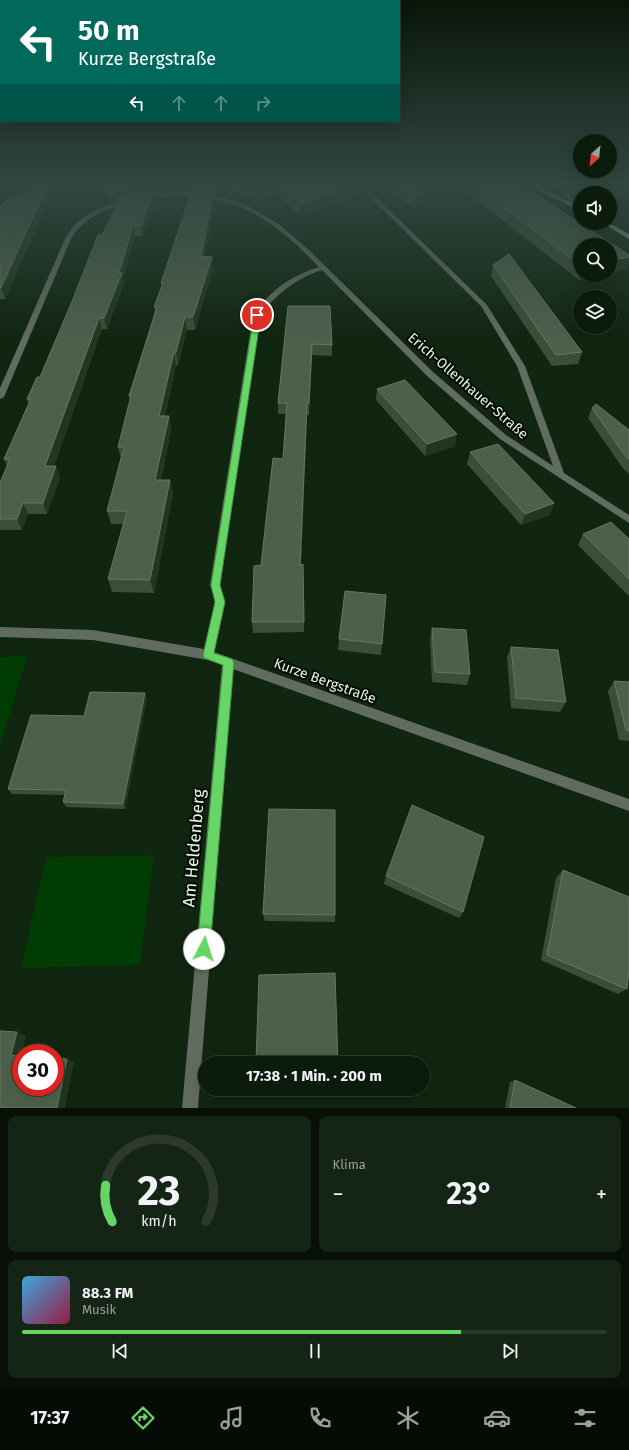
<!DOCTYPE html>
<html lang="de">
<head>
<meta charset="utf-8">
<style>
	body { margin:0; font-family:"Fira Sans",sans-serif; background:#152515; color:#f1f3f6; height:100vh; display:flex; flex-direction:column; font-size:15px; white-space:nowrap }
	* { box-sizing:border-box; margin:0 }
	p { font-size:13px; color:#9aa19d }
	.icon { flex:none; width:22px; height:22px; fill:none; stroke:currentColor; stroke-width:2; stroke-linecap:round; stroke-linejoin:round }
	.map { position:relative; height:1108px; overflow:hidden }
	.details { display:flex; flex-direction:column; gap:8px; padding:8px; background:#070f07; flex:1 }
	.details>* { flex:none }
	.banner { position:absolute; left:0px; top:0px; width:400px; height:122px; box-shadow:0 4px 16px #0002,0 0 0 1px #2c3a2d; background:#00695c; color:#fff; overflow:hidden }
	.needle { width:26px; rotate:207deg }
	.fabs { position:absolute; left:573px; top:134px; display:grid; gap:8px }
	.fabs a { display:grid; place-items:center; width:44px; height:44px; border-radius:50%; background:#0c1c0c; box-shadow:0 4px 16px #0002,0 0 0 1px #2c3a2d; font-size:20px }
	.speed { position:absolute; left:12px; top:1044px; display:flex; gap:8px; font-size:20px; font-weight:700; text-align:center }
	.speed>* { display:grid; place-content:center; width:52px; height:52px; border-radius:50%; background:#0c1c0c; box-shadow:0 4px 16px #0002,0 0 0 1px #2c3a2d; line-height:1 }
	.speed .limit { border:6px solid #d22; background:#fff; color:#111 }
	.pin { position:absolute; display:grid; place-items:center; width:34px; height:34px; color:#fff; margin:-17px; border:2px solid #fff; border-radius:50%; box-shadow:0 1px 4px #0007 }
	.me { position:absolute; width:44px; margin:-22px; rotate:5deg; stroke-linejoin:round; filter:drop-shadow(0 0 3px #0008) }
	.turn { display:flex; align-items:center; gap:14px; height:84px; padding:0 12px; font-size:18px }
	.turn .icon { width:52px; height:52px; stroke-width:2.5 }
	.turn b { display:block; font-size:28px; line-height:34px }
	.lanes { display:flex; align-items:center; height:38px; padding:0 12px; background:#0003; justify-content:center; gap:20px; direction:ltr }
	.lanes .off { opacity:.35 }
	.big { font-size:30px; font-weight:700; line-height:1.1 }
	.details .widget { flex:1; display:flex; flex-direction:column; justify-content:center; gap:6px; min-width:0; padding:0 14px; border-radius:8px; background:#152515 }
	.details .dial { align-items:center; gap:0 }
	.dial svg { height:104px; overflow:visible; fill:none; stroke:#2c3a2d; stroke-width:7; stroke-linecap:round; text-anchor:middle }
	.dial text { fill:#f1f3f6; stroke:none }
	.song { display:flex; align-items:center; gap:12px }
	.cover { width:48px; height:48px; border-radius:6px; background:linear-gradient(135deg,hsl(200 70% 55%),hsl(340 70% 35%)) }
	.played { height:4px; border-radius:2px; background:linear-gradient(90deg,#67d466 75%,#2c3a2d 75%) }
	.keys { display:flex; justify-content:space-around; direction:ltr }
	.heat { display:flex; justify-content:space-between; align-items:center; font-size:22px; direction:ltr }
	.details .tiles { flex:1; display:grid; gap:8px; grid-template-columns:1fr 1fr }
	.widget:last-child { grid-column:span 2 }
	.trip { position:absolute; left:198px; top:1056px; width:232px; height:40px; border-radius:20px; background:#0c1c0c; box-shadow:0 4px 16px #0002,0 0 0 1px #2c3a2d; font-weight:700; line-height:40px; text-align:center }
	.menu { display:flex; height:64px; justify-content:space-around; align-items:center; background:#050b05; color:#9aa19d }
	.menu .icon { width:28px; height:28px }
	.menu .active { color:#67d466 }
	.menu b { font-size:18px; color:#f1f3f6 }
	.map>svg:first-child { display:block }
	.green { fill:#003c03 }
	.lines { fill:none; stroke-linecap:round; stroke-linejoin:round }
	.street { fill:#616c60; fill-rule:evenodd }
	.secondary { fill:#869785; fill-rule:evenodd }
	.wall { fill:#394f38 }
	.shaded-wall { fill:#213720 }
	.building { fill:#4c614b; stroke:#647863 }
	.route { fill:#67d466; stroke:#438a42 }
	.labels { text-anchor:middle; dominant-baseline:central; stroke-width:4; stroke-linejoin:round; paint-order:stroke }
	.street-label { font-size:14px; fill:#e8f6e7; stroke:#040c04 }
	.near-street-label { font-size:17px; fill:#e8f6e7; stroke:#040c04 }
</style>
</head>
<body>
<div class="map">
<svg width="629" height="1108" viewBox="0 0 629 1108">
	<rect width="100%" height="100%" fill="#102610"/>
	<path class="green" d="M28,655L0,745V657Z
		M154,855L140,965L21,968L46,857Z"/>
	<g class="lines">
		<path class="street" d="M554,184H560L580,206V209H577Z
			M187,192L225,198L246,205L280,225L311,252L433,372L506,435L553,466L517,366L481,306L367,194L372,193L487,305L525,366L564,473L629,515V523L500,439L427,376L322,270C295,279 278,293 260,315L220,585L225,602L214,652L629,799V811L233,669L198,1108H182L222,665L208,660L93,640L0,637V627L93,630L204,649L215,602L210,585L253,315C272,289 289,277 319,267C297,244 272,221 242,208C201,188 117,193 82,225C77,229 74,234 71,239L4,397L0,399V388L65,239C69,233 73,226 78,222C105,199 153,193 187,192Z"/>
		<path class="secondary" d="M527,184H534L580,207V211Z
			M602,223H609L629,234V239Z"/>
	</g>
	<path class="wall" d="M101,184H162L159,192L156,193L157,199L142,236H135L123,277L124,283L107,329H102L54,466L60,477L47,514H28L22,530H0V483L7,466L4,459L28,404L27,399L40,377L102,235L117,204V201L113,202L102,189Z
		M195,184H435L414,208L383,186L300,216L276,193L261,201L218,185L216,195H214L215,201L205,257L213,269L195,330H187L178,365H176L165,416H169L171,429L161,480H170L173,493L154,593L112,592L108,579L123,524H111L107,511L121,458L118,447L130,401L129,396L155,312L154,307L161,286V283L196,187Z
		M456,184H519L629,255V262L627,269L610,273V245H580V275H600L579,280Z
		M548,184H556L555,187Z
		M561,184H608V186L599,193H580V198L571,194Z
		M54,188L5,299H0V208Z
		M493,265L582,352L578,364L552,366L491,276Z
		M288,306L332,345V356L312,355L309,415H307L301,565L303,564L304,632L253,633L252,622L261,565L283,459L286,414H278V403Z
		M377,389L455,446L425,456L376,400Z
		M592,408L629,430V474L622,467L588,418Z
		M470,452L554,503L550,515L521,525L467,464Z
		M583,534L629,539V596L578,545Z
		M432,628L470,674L467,685L432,682L430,639Z
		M339,639L382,644L381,655L338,650Z
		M511,647L566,702L560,712L511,708L507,657Z
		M614,681L629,682V741L619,740L608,691Z
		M147,698L125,809L66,807L63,802L65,795L12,794L8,789L84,716Z
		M563,870L627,989L618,994L541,960L556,878Z
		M386,876L463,912L459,918L384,884Z
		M263,914L335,915V922L265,921Z
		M515,1080L576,1108H505L510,1082Z"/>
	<path class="shaded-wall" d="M48,184H53L54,188L5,299L1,288Z
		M155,184H162L159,192L156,193L157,199L142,236L141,226L116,197L117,201L113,202L111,193Z
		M215,184H218L216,195Z
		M271,184H276V193L261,201L260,189Z
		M356,184H383V186L300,216V204Z
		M426,184H435L414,208L415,196Z
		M603,184H608V186L599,193H592Z
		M214,190L215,201L203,268L201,256Z
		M133,225L135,236L123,277L124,283L107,329L104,318L119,273Z
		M212,257L213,269L195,330L193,317Z
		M629,257V262L627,269L610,273V261Z
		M580,275H600L579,280Z
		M185,317L187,330L178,365L176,352Z
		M99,318L102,329L50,477L45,466Z
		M312,344V355L309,415V403Z
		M174,352L176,365L162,429L159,416Z
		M307,403V415L300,576V565Z
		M169,416L171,429L158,493L155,480Z
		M457,434L455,446L425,456L427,444Z
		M56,466L60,477L47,514L43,503Z
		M170,480L173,493L154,593L150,580Z
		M23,503L28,514L22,530L17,519Z
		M554,503L550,515L521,525L525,514Z
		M145,693L147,698L125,809L123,804Z
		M17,1032L26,1036L22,1053H21L20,1059L11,1055Z
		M67,1059L74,1062L65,1108H57Z"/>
	<path class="building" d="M39,184H48L1,288H0V208L5,201Z
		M103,184H155L111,193Z
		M246,184H271L260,189Z
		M278,184H356L300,204Z
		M398,184H426L415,196Z
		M472,184H519L629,255V257L610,261V245H580V265Z
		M571,184H603L592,193H589L574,186Z
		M193,187L203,188L214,190L201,256L212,257L193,317H185L176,352H174L159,416H169L155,480H170L150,580L108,579L127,511H107L124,447H118L131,396H129L157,307H154L163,283H161Z
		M155,189L141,226L133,225L119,273H122L104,318H99L45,466H56L43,503H23L17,519H0V483L10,459H4L31,399H27L37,377H40L73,299L98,235H102L119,201L116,197Z
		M509,254L582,352L556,355L493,265Z
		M288,306H330L332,345L312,344L309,403H307L300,565L303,564L304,622H252L254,566L261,565L273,458L283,459L287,403H278Z
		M405,380L457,434L427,444L377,389Z
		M596,404L629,430V459L626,457L592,408Z
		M498,444L554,503L525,514L470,452Z
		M611,522L629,539V579L583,534Z
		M345,591L386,595L382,644L339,639Z
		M432,628L466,630L470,674L435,672Z
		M511,647L558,650L566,702L516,698Z
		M614,681L629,682V731L626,730Z
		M90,692L145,693L123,804L63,802L66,790L8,789L31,715L84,716Z
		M412,805L484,837L463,912L386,876Z
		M269,809L335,810V915L263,914Z
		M563,870L629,897V970L627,989L547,955Z
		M335,973L338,1063H256L259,975Z
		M0,1031L17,1032L11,1055L21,1056V1087H55V1058L67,1059L57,1108H0Z
		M515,1080L576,1108H510Z"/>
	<linearGradient id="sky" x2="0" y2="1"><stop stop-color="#091509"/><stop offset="0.54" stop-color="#314742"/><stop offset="1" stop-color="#314742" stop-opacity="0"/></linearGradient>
	<rect width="629" height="339" fill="url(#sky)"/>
	<path class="route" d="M257,313L261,315L220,585L225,602L214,653L232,659L234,662L210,949L208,954L204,956L199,954L197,949L223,665L204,658L203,655L215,602L211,585L254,315Z"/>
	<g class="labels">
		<g class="street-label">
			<text transform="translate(468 386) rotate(41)">Erich-Ollenhauer-Straße</text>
			<text transform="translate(325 681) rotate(20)">Kurze Bergstraße</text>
		</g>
		<g class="near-street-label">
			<text transform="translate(194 848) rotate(-85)">Am Heldenberg</text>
		</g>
	</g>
</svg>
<div class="fabs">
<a><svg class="needle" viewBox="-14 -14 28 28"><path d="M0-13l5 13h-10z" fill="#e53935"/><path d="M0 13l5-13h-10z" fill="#9aa19d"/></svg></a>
<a><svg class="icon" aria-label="sound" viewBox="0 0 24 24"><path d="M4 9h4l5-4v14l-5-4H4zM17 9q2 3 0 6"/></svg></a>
<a><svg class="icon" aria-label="search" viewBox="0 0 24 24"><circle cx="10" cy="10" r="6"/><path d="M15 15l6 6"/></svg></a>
<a><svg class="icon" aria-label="layers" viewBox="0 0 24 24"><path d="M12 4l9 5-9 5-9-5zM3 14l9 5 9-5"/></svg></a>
</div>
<div class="speed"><div class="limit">30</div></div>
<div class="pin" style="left:257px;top:315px;background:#d93025"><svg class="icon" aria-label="arrive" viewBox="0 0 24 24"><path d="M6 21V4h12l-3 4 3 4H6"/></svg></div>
<svg class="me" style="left:204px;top:949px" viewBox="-20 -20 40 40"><circle r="19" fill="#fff"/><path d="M0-13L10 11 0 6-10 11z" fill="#67d466"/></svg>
<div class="trip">17:38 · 1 Min. · 200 m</div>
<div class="banner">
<div class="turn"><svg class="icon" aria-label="left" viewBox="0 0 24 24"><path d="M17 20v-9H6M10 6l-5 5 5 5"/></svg><div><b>50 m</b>Kurze Bergstraße</div></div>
<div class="lanes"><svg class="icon" aria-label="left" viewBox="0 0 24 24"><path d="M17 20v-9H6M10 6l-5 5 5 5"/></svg><svg class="icon off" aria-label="ahead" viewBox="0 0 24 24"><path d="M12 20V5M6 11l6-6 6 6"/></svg><svg class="icon off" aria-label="ahead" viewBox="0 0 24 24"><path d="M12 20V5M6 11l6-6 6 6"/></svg><svg class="icon off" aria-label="right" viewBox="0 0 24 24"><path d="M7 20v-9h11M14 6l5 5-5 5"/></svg></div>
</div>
</div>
<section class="details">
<div class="tiles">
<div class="widget dial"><svg viewBox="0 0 100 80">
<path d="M14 69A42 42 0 1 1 86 69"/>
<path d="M14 69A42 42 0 0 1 9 41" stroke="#67d466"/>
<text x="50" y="56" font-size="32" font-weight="700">23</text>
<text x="50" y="72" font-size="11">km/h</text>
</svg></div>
<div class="widget"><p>Klima</p>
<div class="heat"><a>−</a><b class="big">23°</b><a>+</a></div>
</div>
<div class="widget">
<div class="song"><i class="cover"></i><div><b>88.3 FM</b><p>Musik</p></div></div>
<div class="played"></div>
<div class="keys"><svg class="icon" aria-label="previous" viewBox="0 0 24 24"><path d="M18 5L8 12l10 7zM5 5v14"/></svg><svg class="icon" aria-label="pause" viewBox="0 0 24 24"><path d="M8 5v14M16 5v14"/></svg><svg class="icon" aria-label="next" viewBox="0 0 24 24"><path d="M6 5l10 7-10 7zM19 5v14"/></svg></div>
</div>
</div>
</section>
<nav class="menu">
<b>17:37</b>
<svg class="icon active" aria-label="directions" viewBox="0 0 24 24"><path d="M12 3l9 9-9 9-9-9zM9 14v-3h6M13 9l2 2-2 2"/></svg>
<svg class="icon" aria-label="music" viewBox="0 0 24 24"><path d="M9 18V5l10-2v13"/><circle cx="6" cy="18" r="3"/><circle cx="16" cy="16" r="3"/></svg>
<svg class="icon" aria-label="phone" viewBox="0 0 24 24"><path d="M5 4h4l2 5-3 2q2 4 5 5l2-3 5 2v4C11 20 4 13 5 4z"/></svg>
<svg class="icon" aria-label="climate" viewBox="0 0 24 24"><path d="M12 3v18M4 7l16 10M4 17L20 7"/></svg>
<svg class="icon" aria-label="car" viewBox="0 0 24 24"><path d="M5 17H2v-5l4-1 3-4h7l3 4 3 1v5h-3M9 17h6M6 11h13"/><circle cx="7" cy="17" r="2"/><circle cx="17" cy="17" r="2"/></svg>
<svg class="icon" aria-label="filters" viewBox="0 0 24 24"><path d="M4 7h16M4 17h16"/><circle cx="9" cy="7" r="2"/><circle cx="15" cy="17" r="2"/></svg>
</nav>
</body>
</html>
